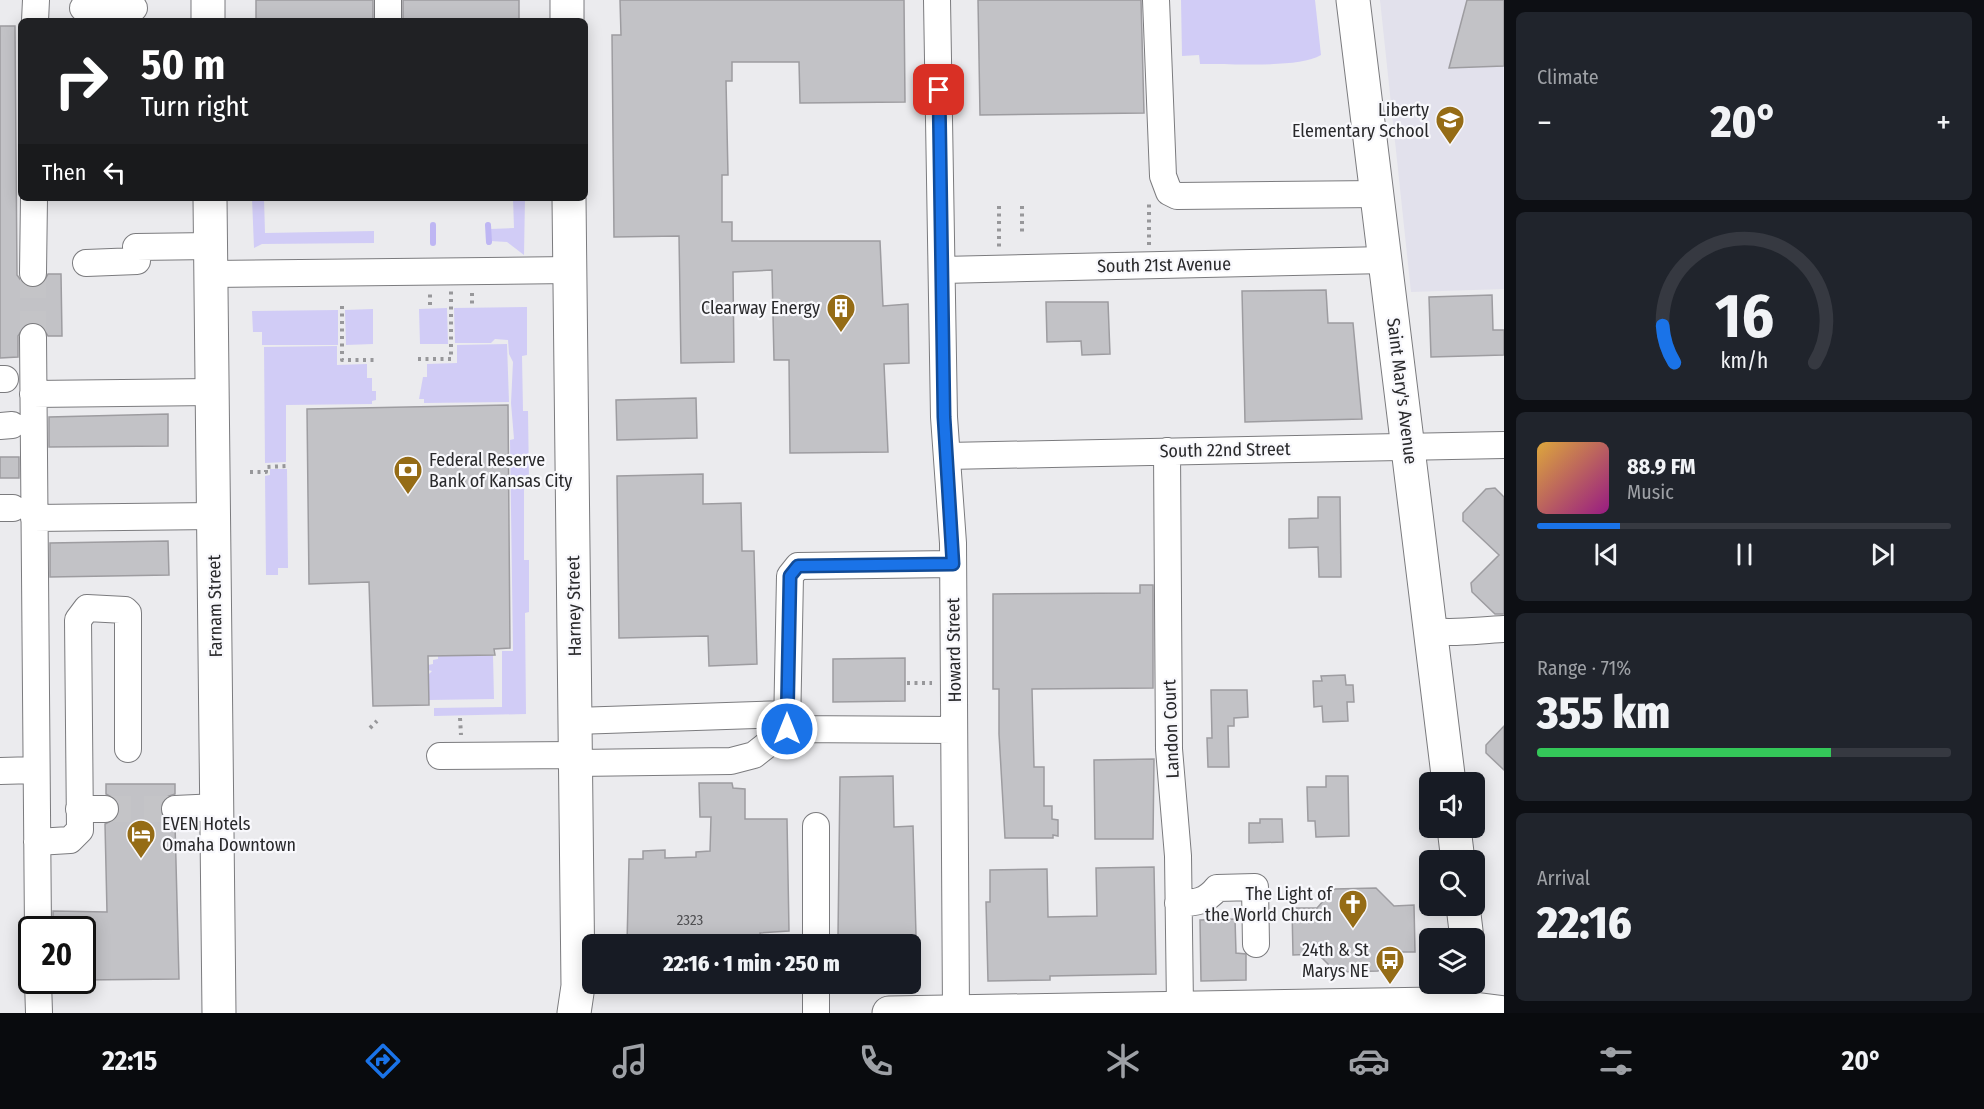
<!DOCTYPE html>
<html lang="en">
<head>
<meta charset="utf-8">
<style>
	body { margin:0; font-family:"Fira Sans Condensed",sans-serif; background:#20242c; color:#f1f3f6; height:100vh; display:flex; flex-direction:column; font-size:22px; white-space:nowrap }
	* { box-sizing:border-box; margin:0 }
	p { font-size:20px; color:#9ea1a6 }
	.icon { flex:none; width:33px; height:33px; fill:none; stroke:currentColor; stroke-width:2; stroke-linecap:round; stroke-linejoin:round }
	.map { position:relative; flex:1; overflow:hidden }
	.details { display:flex; flex-direction:column; gap:12px; padding:12px; background:#0d0f14; width:480px }
	.details>* { flex:none }
	.guide { position:absolute; left:18px; top:18px; width:570px; height:183px; border-radius:9px; box-shadow:0 3px 15px #0003; background:#202124; color:#fff; overflow:hidden }
	.fabs { position:absolute; left:1419px; top:772px; display:grid; gap:12px }
	.fabs a { display:grid; place-items:center; width:66px; height:66px; border-radius:9px; background:#171b24; box-shadow:0 3px 15px #0003; font-size:30px }
	.speed { position:absolute; left:18px; top:916px; display:flex; gap:12px; font-size:30px; font-weight:700; text-align:center }
	.speed>* { display:grid; place-content:center; width:78px; height:78px; border-radius:50%; background:#171b24; box-shadow:0 3px 15px #0003; line-height:1 }
	.speed .limit { border:3px solid #111; border-radius:9px; background:#fff; color:#111 }
	.pin { position:absolute; display:grid; place-items:center; width:51px; height:51px; color:#fff; margin:-26px; border-radius:12px; box-shadow:0 3px 9px #0006 }
	.me { position:absolute; width:66px; margin:-33px; rotate:0deg; stroke-linejoin:round; filter:drop-shadow(0 0 4px #0008) }
	.turn { display:flex; align-items:center; gap:21px; height:126px; padding:0 24px; font-size:27px }
	.turn .icon { width:78px; height:78px; stroke-width:2.5 }
	.turn b { display:block; font-size:42px; line-height:51px }
	.then { display:flex; align-items:center; height:57px; padding:0 24px; background:#0003; gap:12px; font-size:22px }
	.big { font-size:45px; font-weight:800; line-height:1.1 }
	.details .widget { flex:1; display:flex; flex-direction:column; justify-content:center; gap:9px; min-width:0; padding:0 21px; border-radius:9px; background:#20242c }
	.details .dial { align-items:center; gap:0 }
	.dial svg { height:156px; overflow:visible; fill:none; stroke:#363941; stroke-width:7; stroke-linecap:round; text-anchor:middle }
	.dial text { fill:#f1f3f6; stroke:none }
	.song { display:flex; align-items:center; gap:18px }
	.cover { width:72px; height:72px; border-radius:9px; background:linear-gradient(135deg,hsl(40 70% 55%),hsl(310 70% 35%)) }
	.played { height:6px; border-radius:3px; background:linear-gradient(90deg,#1a73e8 20%,#363941 20%) }
	.keys { display:flex; justify-content:space-around; direction:ltr }
	.heat { display:flex; justify-content:space-between; align-items:center; font-size:33px; direction:ltr }
	.charge { height:9px; border-radius:4px; background:linear-gradient(90deg,#34c759 71%,#363941 0) }
	.trip { position:absolute; left:582px; top:934px; width:339px; height:60px; border-radius:9px; background:#171b24; box-shadow:0 3px 15px #0003; font-weight:800; line-height:60px; text-align:center }
	.tabs { display:flex; height:96px; justify-content:space-around; align-items:center; background:#090b0e; color:#9ea1a6 }
	.tabs .icon { width:42px; height:42px }
	.tabs .current { color:#1a73e8 }
	.tabs b { font-size:27px; color:#f1f3f6 }
	main { display:flex; flex:1; min-height:0 }
	.map>svg:first-child { display:block }
	.built { fill:#e2e1ec }
	.green { fill:#d1ccf6 }
	.lines { fill:none; stroke-linecap:round; stroke-linejoin:round }
	.stream { stroke:#beb6f3; stroke-width:6 }
	.building { fill:#c2c2c6; stroke:#9d9ca0; stroke-width:1.5 }
	.minor-tunnel { stroke:#c4c4c7; stroke-width:26; stroke-dasharray:26 13; stroke-linecap:butt }
	.minor-casing { stroke:#7b7b7e; stroke-width:28 }
	.major-casing { stroke:#7b7b7e; stroke-width:35 }
	.path { stroke:#97979a; stroke-width:4; stroke-dasharray:3 4.5; stroke-linecap:butt }
	.minor { stroke:#fff; stroke-width:26 }
	.major { stroke:#fff; stroke-width:33 }
	.route-casing { stroke:#114b97; stroke-width:15 }
	.route { stroke:#1a73e8; stroke-width:10 }
	.labels { text-anchor:middle; dominant-baseline:central; stroke-width:4.5; stroke-linejoin:round; paint-order:stroke }
	.number-label { font-size:15px; fill:#4f4f52 }
	.poi-label { font-size:18px; fill:#29292b; stroke:#f8f8fc; text-anchor:end }
	.street-label { font-size:18px; fill:#29292b; stroke:#f8f8fc }
</style>
</head>
<body>
<main>
<div class="map">
<svg width="1504" height="1013" viewBox="0 0 1504 1013">
	<rect width="100%" height="100%" fill="#ebebee"/>
	<path class="built" d="M1380,0H1504V289L1411,292Z"/>
	<path class="green" d="M1181,0H1315L1321,55C1297,69 1230,63 1200,64L1199,55L1182,56Z
		M252,198H264L265,233L374,231V243L262,244L254,248Z
		M513,198H525L524,255L507,242L490,241V229L514,228Z
		M527,307V355L522,356L523,411H528L529,481L524,482V560H529V612L525,613L526,714L434,716V708L502,707V651H513L510,440L514,439L511,403L513,362L509,354L508,340L495,339L491,343H455L454,308Z
		M447,308L448,344H420L419,309Z
		M373,309V344L346,345L345,310Z
		M338,310V345H262V332H253L252,311Z
		M507,344L509,402L424,403V399H419L423,377H427V364L457,363V345Z
		M337,346V365L367,364V378H372V391H376V400L372,401V404L286,405V462L265,463L264,347Z
		M270,469H287L288,568H278V575H266L265,476L270,475Z
		M493,655L494,699L429,700V674L432,671L428,670V665L433,664V660L438,659V656Z"/>
	<g class="lines">
		<path class="stream" d="M433,225V243
			M488,225L489,242"/>
	</g>
	<path class="building" d="M256,0H373V21H256Z
		M403,0H519V21H403Z
		M620,0H904L905,102L800,103L799,62H732V81H726L728,175H722V222H732V241H880L883,306L908,304L909,363L884,364L888,452L790,453L789,360H774L772,270L733,272L734,362L681,363L679,236L614,237L612,35H621Z
		M978,0H1141L1144,113L980,115Z
		M1467,0H1504V66L1449,68Z
		M0,26H15L17,275L25,286L33,288L41,286L48,274H61L62,336H48L40,324H26L18,336V357L0,358Z
		M1326,290L1328,323H1353L1362,419L1245,422L1242,291Z
		M1492,295L1493,330H1504V355L1431,357L1429,297Z
		M1046,302H1108L1110,354L1082,355L1081,341L1047,342Z
		M696,398L697,438L617,440L616,400Z
		M508,405L510,648L494,649L495,655L428,656L429,705L373,706L369,582L309,584L307,409Z
		M168,414V446L49,447V417Z
		M0,457H19V478H0Z
		M703,474V504L741,503L742,551H754L757,664L709,666L708,636L619,638L617,476Z
		M1495,488L1504,497V614H1495L1472,592L1471,583L1499,555L1463,521V513L1486,489Z
		M1318,497H1340L1341,577H1319L1318,547L1289,548V519L1318,518Z
		M168,541L169,575L50,577V543Z
		M1140,585H1153V688L1032,689L1034,767H1044V806H1052V819L1058,820V836L1053,835V838H1005L999,734V689H993V594L1140,593Z
		M905,658V701L833,702V659Z
		M1345,675L1346,685H1353L1354,702H1347L1348,721L1323,722L1322,706L1314,707L1313,681H1322L1321,676Z
		M1211,690H1247L1248,717L1234,718V726H1228L1229,767H1208L1207,738H1212Z
		M1504,726V770L1486,753V745Z
		M1154,759L1153,839H1095L1094,760Z
		M893,776L894,827L913,826L916,935L838,936L840,777Z
		M1326,776H1348L1349,836L1316,837L1315,821H1308L1307,787H1326Z
		M699,783H732L733,788L745,789V819H787L789,931L760,933L761,944H627L629,859H643V851L665,850V858L696,857V852L710,851L711,817H700Z
		M106,784H175V794L166,797L160,809L163,818L175,824L179,979L82,980V930H53V911L107,912L105,824L118,817L120,808L118,801L106,794Z
		M1260,819H1282L1283,842L1249,843V823H1260Z
		M1154,867L1156,974L1050,976V980L988,981L986,902H990V870L1047,869L1048,917L1097,916L1096,868Z
		M1376,888L1394,906L1414,905L1415,952H1395L1378,971L1336,972L1318,954L1293,955L1292,908H1317L1334,889Z
		M1235,919L1236,953L1246,954V980L1201,981L1200,920Z"/>
	<g class="lines">
		<path class="minor-tunnel" d="M33,337V273
			M105,809H175"/>
		<g class="minor-casing">
			<path id="minor" d="M388,0V21
				M937,0L944,417L953,543L956,1012
				M1156,0L1163,176L1169,192L1177,196L1378,194
				M83,8H134
				M35,21L36,0
				M136,247L211,246
				M86,263L137,261
				M942,270L1386,260
				M33,273L34,198
				M211,274L570,270
				M33,337L38,930
				M0,379H5
				M33,394L212,392
				M0,426L12,425
				M1167,451L1169,749L1178,856L1180,1007
				M947,456L1504,445
				M0,508H13
				M34,518L214,516
				M1431,631C1456,634 1479,630 1504,629
				M575,721L787,714
				M787,729L790,576L798,566L953,564
				M440,756L576,755
				M576,763L731,761L754,755L787,729L954,730
				M0,771L36,770
				M79,809H105
				M175,809L218,807
				M816,826V945
				M37,842L70,840L80,830L78,620L87,608L125,610L128,613V749
				M1178,903C1195,903 1206,902 1217,888L1255,887L1256,944
				M38,981L39,1013
				M816,984V1013"/>
		</g>
		<g class="major-casing">
			<path id="major" d="M208,0V21
				M567,0V21
				M1353,0L1449,783
				M210,198L219,1013
				M569,198L578,986L574,1013
				M1454,828L1458,861
				M1463,906L1467,939
				M889,1013L1435,1004L1504,1013"/>
		</g>
		<path class="path" d="M999,206V248
			M1022,206V234
			M1149,245V202
			M472,293V304
			M430,305V293
			M342,306V360H376
			M418,359H451V291
			M250,472H266V467L288,466
			M907,683H932
			M460,718L461,735
			M370,728L377,721"/>
		<use href="#minor" class="minor"/>
		<use href="#major" class="major"/>
	</g>
	<g class="lines">
		<g class="route-casing">
			<path id="route" d="M787,729L790,576L798,566L953,564L944,417L939,90"/>
		</g>
		<use href="#route" class="route"/>
	</g>
	<defs>
		<g id="school-pin" transform="scale(1.5)"><path d="M0 17L-7.5 6A9.5 9.5 0 1 1 7.5 6Z" fill="#956c16" stroke="#f8f8fc"/><path d="M0-5L7-2L0 1L-7-2ZM-4 1L0 2.5L4 1V4Q0 6-4 4Z" fill="#fff"/></g>
		<g id="building-pin" transform="scale(1.5)"><path d="M0 17L-7.5 6A9.5 9.5 0 1 1 7.5 6Z" fill="#956c16" stroke="#f8f8fc"/><path d="M-4-6H4V6H1V3H-1V6H-4ZM-2.5-4.3h1.7v1.8h-1.7ZM.8-4.3h1.7v1.8H.8ZM-2.5-1h1.7V.8h-1.7ZM.8-1h1.7V.8H.8Z" fill="#fff"/></g>
		<g id="bank-pin" transform="scale(1.5)"><path d="M0 17L-7.5 6A9.5 9.5 0 1 1 7.5 6Z" fill="#956c16" stroke="#f8f8fc"/><path d="M-6-4H6V4H-6ZM0-2.3a2.3 2.3 0 1 0 0 4.6a2.3 2.3 0 1 0 0-4.6Z" fill="#fff"/></g>
		<g id="hotel-pin" transform="scale(1.5)"><path d="M0 17L-7.5 6A9.5 9.5 0 1 1 7.5 6Z" fill="#956c16" stroke="#f8f8fc"/><path d="M-6-4.5h1.5V1H6V5H4.5V3h-9V5H-6ZM-4 0a1.8 1.8 0 1 1 3.6 0ZM.5 0V-2.5h3Q6-2.5 6 0Z" fill="#fff"/></g>
		<g id="church-pin" transform="scale(1.5)"><path d="M0 17L-7.5 6A9.5 9.5 0 1 1 7.5 6Z" fill="#956c16" stroke="#f8f8fc"/><path d="M-1.2-6h2.4v3.5h3.3v2.4h-3.3V6h-2.4V-.1h-3.3v-2.4h3.3Z" fill="#fff"/></g>
		<g id="bus-pin" transform="scale(1.5)"><path d="M0 17L-7.5 6A9.5 9.5 0 1 1 7.5 6Z" fill="#956c16" stroke="#f8f8fc"/><path d="M-5-6H5V4H4V6H2V4H-2V6H-4V4H-5ZM-3.5-4V0h7V-4ZM-3.5 1.2v1.5H-2V1.2ZM2 1.2v1.5H3.5V1.2Z" fill="#fff"/></g>
	</defs>
	<g fill-rule="evenodd">
		<use href="#school-pin" x="1450" y="120"/>
		<use href="#building-pin" x="841" y="308"/>
		<use href="#bank-pin" x="408" y="470"/>
		<use href="#hotel-pin" x="141" y="834"/>
		<use href="#church-pin" x="1353" y="904"/>
		<use href="#bus-pin" x="1390" y="960"/>
	</g>
	<g class="labels">
		<g class="number-label">
			<text x="690" y="920">2323</text>
		</g>
		<g class="poi-label">
			<text x="1429" y="110">Liberty<tspan x="1429" dy="21">Elementary School</tspan></text>
			<text x="820" y="308">Clearway Energy</text>
			<text x="429" y="460" text-anchor="start">Federal Reserve<tspan x="429" dy="21">Bank of Kansas City</tspan></text>
			<text x="162" y="824" text-anchor="start">EVEN Hotels<tspan x="162" dy="21">Omaha Downtown</tspan></text>
			<text x="1332" y="894">The Light of<tspan x="1332" dy="21">the World Church</tspan></text>
			<text x="1369" y="950">24th &amp; St<tspan x="1369" dy="21">Marys NE</tspan></text>
		</g>
		<g class="street-label">
			<text transform="translate(1164 265) rotate(-1)">South 21st Avenue</text>
			<text transform="translate(1402 391) rotate(83)">Saint Mary's Avenue</text>
			<text transform="translate(1225 450) rotate(-1)">South 22nd Street</text>
			<text transform="translate(215 606) rotate(-91)">Farnam Street</text>
			<text transform="translate(574 606) rotate(-91)">Harney Street</text>
			<text transform="translate(954 650) rotate(-91)">Howard Street</text>
			<text transform="translate(1171 729) rotate(-92)">Landon Court</text>
		</g>
	</g>
</svg>
<div class="fabs">
<a><svg class="icon" aria-label="sound" viewBox="0 0 24 24"><path d="M4 9h4l5-4v14l-5-4H4zM17 9q2 3 0 6"/></svg></a>
<a><svg class="icon" aria-label="search" viewBox="0 0 24 24"><circle cx="10" cy="10" r="6"/><path d="M15 15l6 6"/></svg></a>
<a><svg class="icon" aria-label="layers" viewBox="0 0 24 24"><path d="M12 4l9 5-9 5-9-5zM3 14l9 5 9-5"/></svg></a>
</div>
<div class="speed"><div class="limit">20</div></div>
<div class="pin" style="left:939px;top:90px;background:#d93025"><svg class="icon" aria-label="arrive" viewBox="0 0 24 24"><path d="M6 21V4h12l-3 4 3 4H6"/></svg></div>
<svg class="me" style="left:787px;top:729px" viewBox="-20 -20 40 40"><circle r="17" fill="#1a73e8" stroke="#fff" stroke-width="3"/><path d="M0-11L8 9 0 5-8 9z" fill="#fff"/></svg>
<div class="trip">22:16 · 1 min · 250 m</div>
<div class="guide">
<div class="turn"><svg class="icon" aria-label="right" viewBox="0 0 24 24"><path d="M7 20v-9h11M14 6l5 5-5 5"/></svg><div><b>50 m</b>Turn right</div></div>
<div class="then">Then<svg class="icon" aria-label="left" viewBox="0 0 24 24"><path d="M17 20v-9H6M10 6l-5 5 5 5"/></svg></div>
</div>
</div>
<section class="details">
<div class="widget"><p>Climate</p>
<div class="heat"><a>−</a><b class="big">20°</b><a>+</a></div>
</div>
<div class="widget dial"><svg viewBox="0 0 100 80">
<path d="M14 69A42 42 0 1 1 86 69"/>
<path d="M14 69A42 42 0 0 1 8 50" stroke="#1a73e8"/>
<text x="50" y="56" font-size="32" font-weight="700">16</text>
<text x="50" y="72" font-size="11">km/h</text>
</svg></div>
<div class="widget">
<div class="song"><i class="cover"></i><div><b>88.9 FM</b><p>Music</p></div></div>
<div class="played"></div>
<div class="keys"><svg class="icon" aria-label="previous" viewBox="0 0 24 24"><path d="M18 5L8 12l10 7zM5 5v14"/></svg><svg class="icon" aria-label="pause" viewBox="0 0 24 24"><path d="M8 5v14M16 5v14"/></svg><svg class="icon" aria-label="next" viewBox="0 0 24 24"><path d="M6 5l10 7-10 7zM19 5v14"/></svg></div>
</div>
<div class="widget"><p>Range · 71%</p><b class="big">355 km</b><div class="charge"></div></div>
<div class="widget"><p>Arrival</p><b class="big">22:16</b></div>
</section>
</main>
<nav class="tabs">
<b>22:15</b>
<svg class="icon current" aria-label="directions" viewBox="0 0 24 24"><path d="M12 3l9 9-9 9-9-9zM9 14v-3h6M13 9l2 2-2 2"/></svg>
<svg class="icon" aria-label="music" viewBox="0 0 24 24"><path d="M9 18V5l10-2v13"/><circle cx="6" cy="18" r="3"/><circle cx="16" cy="16" r="3"/></svg>
<svg class="icon" aria-label="phone" viewBox="0 0 24 24"><path d="M5 4h4l2 5-3 2q2 4 5 5l2-3 5 2v4C11 20 4 13 5 4z"/></svg>
<svg class="icon" aria-label="climate" viewBox="0 0 24 24"><path d="M12 3v18M4 7l16 10M4 17L20 7"/></svg>
<svg class="icon" aria-label="car" viewBox="0 0 24 24"><path d="M5 17H2v-5l4-1 3-4h7l3 4 3 1v5h-3M9 17h6M6 11h13"/><circle cx="7" cy="17" r="2"/><circle cx="17" cy="17" r="2"/></svg>
<svg class="icon" aria-label="filters" viewBox="0 0 24 24"><path d="M4 7h16M4 17h16"/><circle cx="9" cy="7" r="2"/><circle cx="15" cy="17" r="2"/></svg>
<b>20°</b>
</nav>
</body>
</html>
